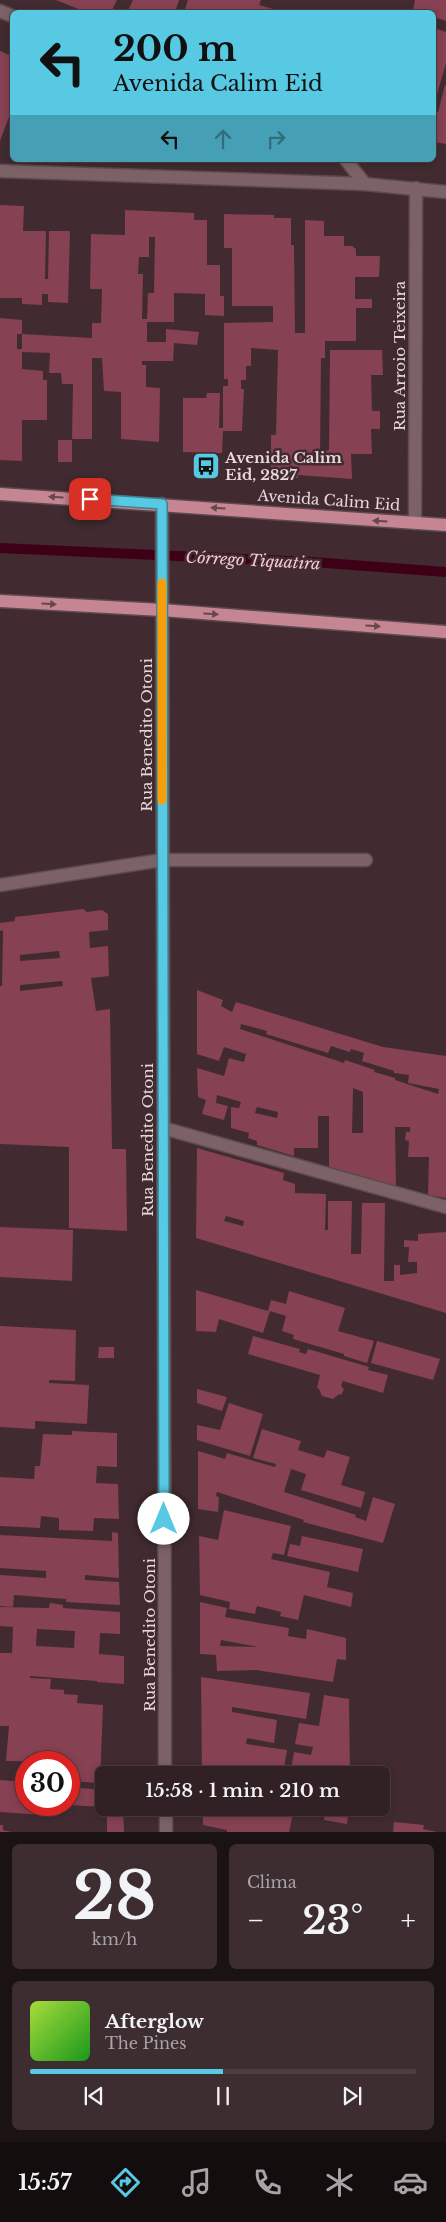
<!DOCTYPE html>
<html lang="pt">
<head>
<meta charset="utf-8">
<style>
	body { margin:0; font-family:"Libre Baskerville",serif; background:#3d2d31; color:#f1f3f6; height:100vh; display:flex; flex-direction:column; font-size:19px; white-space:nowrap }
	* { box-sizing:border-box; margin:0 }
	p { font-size:16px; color:#a8a3a6 }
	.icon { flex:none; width:28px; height:28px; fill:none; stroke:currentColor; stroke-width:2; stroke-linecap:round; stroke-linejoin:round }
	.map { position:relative; height:1832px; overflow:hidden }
	.details { display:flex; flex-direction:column; gap:12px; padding:12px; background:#1b1214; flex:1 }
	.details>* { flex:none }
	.top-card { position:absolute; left:10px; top:10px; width:426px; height:152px; border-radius:8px; box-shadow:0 2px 8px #0003,0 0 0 1px #4c3e41; background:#58c9e3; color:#111; overflow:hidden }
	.speed { position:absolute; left:15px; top:1751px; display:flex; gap:10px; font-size:25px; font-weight:700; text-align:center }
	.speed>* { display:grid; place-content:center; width:65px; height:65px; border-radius:50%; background:#312024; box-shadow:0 2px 8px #0003,0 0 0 1px #4c3e41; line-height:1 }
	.speed .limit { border:8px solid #d22; background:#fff; color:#111 }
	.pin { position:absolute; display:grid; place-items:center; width:42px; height:42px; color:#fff; margin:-21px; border-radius:10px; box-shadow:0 2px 8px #0006 }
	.me { position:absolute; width:55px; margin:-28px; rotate:0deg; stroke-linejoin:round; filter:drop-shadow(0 0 4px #0008) }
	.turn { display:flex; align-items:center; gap:18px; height:105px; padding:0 20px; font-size:22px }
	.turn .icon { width:65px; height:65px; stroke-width:2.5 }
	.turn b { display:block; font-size:35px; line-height:42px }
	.lanes { display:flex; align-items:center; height:48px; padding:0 20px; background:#0003; justify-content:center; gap:25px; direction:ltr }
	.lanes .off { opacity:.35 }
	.big { font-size:38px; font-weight:600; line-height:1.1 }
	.details .card { flex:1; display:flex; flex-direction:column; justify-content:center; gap:8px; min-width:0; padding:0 18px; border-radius:8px; background:#3d2d31 }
	.details .dial { align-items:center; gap:0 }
	.dial b { font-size:65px; line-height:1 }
	.song { display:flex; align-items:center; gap:15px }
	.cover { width:60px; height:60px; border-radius:8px; background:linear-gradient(135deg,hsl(80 70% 55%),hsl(120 70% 35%)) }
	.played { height:5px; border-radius:2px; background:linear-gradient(90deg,#58c9e3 50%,#4c3e41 50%) }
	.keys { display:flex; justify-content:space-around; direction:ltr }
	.heat { display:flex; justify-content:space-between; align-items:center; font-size:28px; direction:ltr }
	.details .tiles { flex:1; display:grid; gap:12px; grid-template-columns:1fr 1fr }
	.card:last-child { grid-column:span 2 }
	.trip { position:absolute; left:95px; top:1766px; width:295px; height:50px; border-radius:8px; background:#312024; box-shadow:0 2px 8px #0003,0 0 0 1px #4c3e41; font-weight:600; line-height:50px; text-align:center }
	.tabs { display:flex; height:80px; justify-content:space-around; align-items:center; background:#140d0e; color:#a8a3a6 }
	.tabs .icon { width:35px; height:35px }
	.tabs .on { color:#58c9e3 }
	.tabs b { font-size:22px; color:#f1f3f6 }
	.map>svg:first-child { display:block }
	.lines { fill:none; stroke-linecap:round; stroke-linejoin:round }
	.stream { stroke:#3e0017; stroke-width:10 }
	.building { fill:#864152; fill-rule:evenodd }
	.minor-casing { stroke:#5d4a4f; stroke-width:15 }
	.major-casing { stroke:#5d4a4f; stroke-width:15 }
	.minor { stroke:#7c6267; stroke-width:12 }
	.major { stroke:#c68593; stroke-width:12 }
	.oneway { fill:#69464e }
	.route-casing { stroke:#398394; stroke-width:12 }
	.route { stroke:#58c9e3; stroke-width:9 }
	.slow { stroke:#f59e0b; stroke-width:9 }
	.labels { text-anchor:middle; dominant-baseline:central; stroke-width:5; stroke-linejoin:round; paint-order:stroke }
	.street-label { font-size:15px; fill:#e7d8db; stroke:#412b30 }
	.poi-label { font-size:15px; font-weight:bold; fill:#e7d8db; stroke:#412b30; text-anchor:start }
	.water-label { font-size:16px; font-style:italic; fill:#f5cad2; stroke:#412b30 }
</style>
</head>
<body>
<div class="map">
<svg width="446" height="1832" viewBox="0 0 446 1832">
	<rect width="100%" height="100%" fill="#412b30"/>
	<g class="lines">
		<path class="stream" d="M0,548L312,562L446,572"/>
	</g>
	<path class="building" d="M56,0H117L111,12H101L91,9L89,12H86Z
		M133,0H179L175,12H127Z
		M188,0H261L259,5L277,10L276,12H184Z
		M415,0H446V21L434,17V12H421L413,10Z
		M434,28L446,32V63L434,105Z
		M0,51L12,56V109L0,141Z
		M445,85H446V144L434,142V111L438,112Z
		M0,205L24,206L23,231H46L45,279H48L49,231H70L68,303L48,302V294H42V305L22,304V298H0Z
		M125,210L194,213V220H207V265H220V296H224V316L205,315V294L174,293V322H147V342H166V329L199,332L197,345L174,343L173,361H142V365H146V387L160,388L159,442L121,439V392L104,391L102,358H92V439H72L73,384H62L61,373H49L50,353L22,352V369L43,371V380H47V420H22V461L0,460V318L22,320V334L92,338V323H101L102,289H90L91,234L125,235ZM149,237H155L154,293H148L147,319H142L143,274H138L139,257H149ZM17,334H22V349H17Z
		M224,214L274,215V218H291V245H294L295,333H305V220L324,221V236H344V246H352L356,249V256H380L379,277H355V299H372V308H356V341H325V358H321L320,453L329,450L330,350H382L383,375H371L372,411H380V429H371L372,454H351L352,479L298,475V478L271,476V435H276L278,350L251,348V366H246V380H241V389H244L242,431H223L222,453L183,452V398H206L207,393H220L219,428H223V386H228V379H224V323L273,322V306H232V248H224Z
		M58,440H72V462H58Z
		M83,909L87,912L102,910L108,914V930L89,932L90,948L108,946L109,976L91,978L96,1011L110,1009L112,1149H126L127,1231L69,1228V1147L0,1144V986H2L3,933V930L0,931V923L15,921V917ZM59,951L60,958L20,961V955ZM62,981L63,986L20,991V985Z
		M197,990L223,1000L221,1006L232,1012L236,1002L383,1047L446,1056V1198L428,1195L429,1157H408L409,1141L405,1140L406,1132H410V1127H395L396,1186L329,1167V1116H318V1148H294V1156L257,1145V1141L248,1138L249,1133L231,1128V1107L239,1108L241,1102L217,1095L216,1103L228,1106L224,1120L202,1114L206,1100L198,1097L197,1068L224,1076L229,1058L244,1062L246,1054L224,1047L219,1061L197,1054ZM241,1024L267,1031L266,1034L328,1053L331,1046L350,1052L351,1049L364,1053L362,1061L394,1071V1073L409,1075L408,1083L439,1089L438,1094L395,1080V1078L374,1072L375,1070L345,1060L344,1063L240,1029ZM353,1088L363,1092V1133H352ZM257,1107L278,1112L277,1118L255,1113Z
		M197,1148L284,1173L283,1180L295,1184V1193L326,1194L325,1230H328V1201H352L351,1254H361L362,1203H385L384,1281H394V1265H400V1275L417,1273V1262H408L409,1247H404V1240L418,1241V1234L446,1232V1313L196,1238ZM226,1216L244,1221L243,1226L224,1221Z
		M0,1227L73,1230L72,1281L0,1277Z
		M196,1290L268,1311L271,1300L286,1304L289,1291L345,1308L338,1331L374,1341L367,1363L344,1356V1354L293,1339L294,1335L282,1331L286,1316L270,1311L263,1333L219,1319L216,1332L196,1331Z
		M0,1326L76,1330L75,1381L49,1380V1383L89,1385L87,1424L35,1421V1429L0,1427Z
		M253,1336L300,1349L299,1352L306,1354L308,1349L369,1367L368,1370L388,1375L383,1393L343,1381L341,1386L344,1389L341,1395L339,1394L333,1399L322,1396L319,1389L317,1388L320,1375L248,1354Z
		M377,1341L440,1359L433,1380L371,1363Z
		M99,1347H114V1358H98Z
		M197,1389L227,1397L222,1411L197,1403Z
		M229,1403L263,1414L250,1456L197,1440V1425L220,1430Z
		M262,1429L301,1441L298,1450L324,1458L327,1450L350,1457L341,1485L365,1492L361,1508L301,1490L306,1474L291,1469L284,1492L356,1515L355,1517L366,1521L373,1497L395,1504L383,1543L303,1522L304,1520L217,1492L216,1496L219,1497L218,1512L198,1509V1451L225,1459L227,1453L275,1467L276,1464L253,1458Z
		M72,1431L117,1433V1467L97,1466L96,1483L118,1484L119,1519L94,1518L93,1531L59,1530V1518L41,1516L40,1528L0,1526V1477L34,1479L35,1466H40L43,1434L72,1435Z
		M224,1510L291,1526L284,1555L273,1553L271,1559L330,1572L327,1587L353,1593L351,1607L304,1595L298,1620L280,1616L281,1612L257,1606L255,1614L229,1609L230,1602L200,1595L199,1536L218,1540Z
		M112,1532L118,1533L119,1578L85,1575V1580L119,1582L120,1605L66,1602V1599L14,1595L13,1607L0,1606V1575L46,1578V1571L0,1568V1535L112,1541Z
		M302,1536L363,1549L358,1572L287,1556L290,1544L300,1546Z
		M200,1602L227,1608L225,1617L289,1628L288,1636L306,1639L307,1629L346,1638V1660L337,1659L333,1682L256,1670L217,1671L216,1655L200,1654ZM221,1640L258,1647L220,1646Z
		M50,1603L63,1605V1608L120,1612V1634L100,1633L99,1654L124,1656V1684L97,1682V1681L30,1676V1678L51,1679L50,1689L64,1690V1694L78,1695L77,1703L103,1705L100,1783L69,1781V1762L6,1761L9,1726H0V1653H12L13,1627L0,1626V1607L49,1608ZM37,1629L75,1631L74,1648L36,1646Z
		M201,1677L310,1693L306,1719L232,1707V1712L277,1720L274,1743L247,1738L246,1744L287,1750L283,1775H202Z
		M324,1695L349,1699L350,1775H290L294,1752L311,1755L313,1747L295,1744L299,1723L319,1726Z
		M0,1780L26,1782V1805H57V1816L0,1812Z
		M69,1787L104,1790V1807L69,1805Z
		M107,1808H123L124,1832H107Z
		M203,1808H260L293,1814L289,1832H227V1830L203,1825Z
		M317,1808H349L347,1824L324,1820L326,1810Z
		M394,1822L424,1825L423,1829L437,1832H393Z
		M0,1825H3V1830L12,1832H0Z"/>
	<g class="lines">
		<g class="minor-casing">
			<path id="minor" d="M0,11L12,16
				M346,160L365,184
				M0,171L365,184L446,192
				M162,504L165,1775
				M415,523L416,188
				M0,885L162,860H366
				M163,1128L446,1207
				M166,1808V1832"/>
		</g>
		<g class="major-casing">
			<path id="major" d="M0,494L446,525
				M0,601L162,610L446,632"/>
		</g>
		<use href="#minor" class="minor"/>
		<use href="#major" class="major"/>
	</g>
	<defs><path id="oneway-solid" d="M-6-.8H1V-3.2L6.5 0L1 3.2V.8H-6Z" transform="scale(1.25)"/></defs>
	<g class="oneway">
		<use href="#oneway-solid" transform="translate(56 497) rotate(-176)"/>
		<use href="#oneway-solid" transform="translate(218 508) rotate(-176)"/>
		<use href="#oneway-solid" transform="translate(380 521) rotate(-176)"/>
		<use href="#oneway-solid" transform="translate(49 604) rotate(3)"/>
		<use href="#oneway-solid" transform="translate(211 614) rotate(4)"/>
		<use href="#oneway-solid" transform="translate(373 626) rotate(4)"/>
	</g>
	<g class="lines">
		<g class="route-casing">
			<path id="route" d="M90,499L162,504L164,1519"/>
		</g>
		<use href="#route" class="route"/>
		<path class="slow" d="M162,800V583"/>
	</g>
	<defs>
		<g id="bus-square" transform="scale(1.4375)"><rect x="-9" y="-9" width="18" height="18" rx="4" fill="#58c9e3" stroke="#412b30"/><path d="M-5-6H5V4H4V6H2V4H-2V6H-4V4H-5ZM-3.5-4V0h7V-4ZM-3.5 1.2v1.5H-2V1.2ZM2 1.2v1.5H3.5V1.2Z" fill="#111"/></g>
	</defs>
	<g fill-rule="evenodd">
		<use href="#bus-square" x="206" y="466"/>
	</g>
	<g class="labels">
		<g class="street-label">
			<text transform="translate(399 356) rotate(-90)">Rua Arroio Teixeira</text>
			<text transform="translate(329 500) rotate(4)">Avenida Calim Eid</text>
			<text transform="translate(146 735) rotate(-90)">Rua Benedito Otoni</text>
			<text transform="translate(147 1140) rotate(-90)">Rua Benedito Otoni</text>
			<text transform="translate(149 1635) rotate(-90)">Rua Benedito Otoni</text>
		</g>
		<g class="poi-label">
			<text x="225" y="457">Avenida Calim<tspan x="225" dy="17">Eid, 2827</tspan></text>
		</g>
		<g class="water-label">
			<text transform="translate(253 560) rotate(3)">Córrego Tiquatira</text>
		</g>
	</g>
</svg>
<div class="speed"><div class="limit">30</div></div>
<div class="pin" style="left:90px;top:499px;background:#d93025"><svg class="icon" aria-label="arrive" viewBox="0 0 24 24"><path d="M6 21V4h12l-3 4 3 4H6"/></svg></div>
<svg class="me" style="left:164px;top:1519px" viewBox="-20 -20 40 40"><circle r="19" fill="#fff"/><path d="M0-13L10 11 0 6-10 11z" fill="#58c9e3"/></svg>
<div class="trip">15:58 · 1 min · 210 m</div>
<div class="top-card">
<div class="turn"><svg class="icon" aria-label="left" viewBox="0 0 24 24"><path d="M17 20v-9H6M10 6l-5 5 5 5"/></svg><div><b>200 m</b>Avenida Calim Eid</div></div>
<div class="lanes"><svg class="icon" aria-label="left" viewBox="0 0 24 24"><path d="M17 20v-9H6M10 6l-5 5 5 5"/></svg><svg class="icon off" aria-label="ahead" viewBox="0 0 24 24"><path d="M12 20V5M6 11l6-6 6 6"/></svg><svg class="icon off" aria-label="right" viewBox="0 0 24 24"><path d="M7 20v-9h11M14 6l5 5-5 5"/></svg></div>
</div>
</div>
<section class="details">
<div class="tiles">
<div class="card dial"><b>28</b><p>km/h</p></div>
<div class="card"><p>Clima</p>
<div class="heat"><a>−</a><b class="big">23°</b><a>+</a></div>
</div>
<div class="card">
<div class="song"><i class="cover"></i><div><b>Afterglow</b><p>The Pines</p></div></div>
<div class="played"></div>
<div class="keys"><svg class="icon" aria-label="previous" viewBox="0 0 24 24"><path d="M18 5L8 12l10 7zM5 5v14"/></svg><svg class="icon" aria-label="pause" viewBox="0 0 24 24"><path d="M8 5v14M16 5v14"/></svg><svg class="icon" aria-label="next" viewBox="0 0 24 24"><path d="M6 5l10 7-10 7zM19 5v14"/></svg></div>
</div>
</div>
</section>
<nav class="tabs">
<b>15:57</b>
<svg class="icon on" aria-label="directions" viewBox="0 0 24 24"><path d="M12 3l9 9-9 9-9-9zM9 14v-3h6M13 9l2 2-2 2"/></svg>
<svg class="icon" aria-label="music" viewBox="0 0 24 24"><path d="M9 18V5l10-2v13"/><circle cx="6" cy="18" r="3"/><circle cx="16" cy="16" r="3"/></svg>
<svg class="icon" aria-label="phone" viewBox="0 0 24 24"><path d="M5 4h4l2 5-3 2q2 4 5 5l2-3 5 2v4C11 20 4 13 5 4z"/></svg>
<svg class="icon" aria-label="climate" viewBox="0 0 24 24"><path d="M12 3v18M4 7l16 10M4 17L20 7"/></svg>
<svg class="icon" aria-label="car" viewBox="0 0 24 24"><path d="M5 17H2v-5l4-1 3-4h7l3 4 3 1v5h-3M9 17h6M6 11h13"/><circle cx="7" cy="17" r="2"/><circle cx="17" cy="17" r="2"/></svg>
</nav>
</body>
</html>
